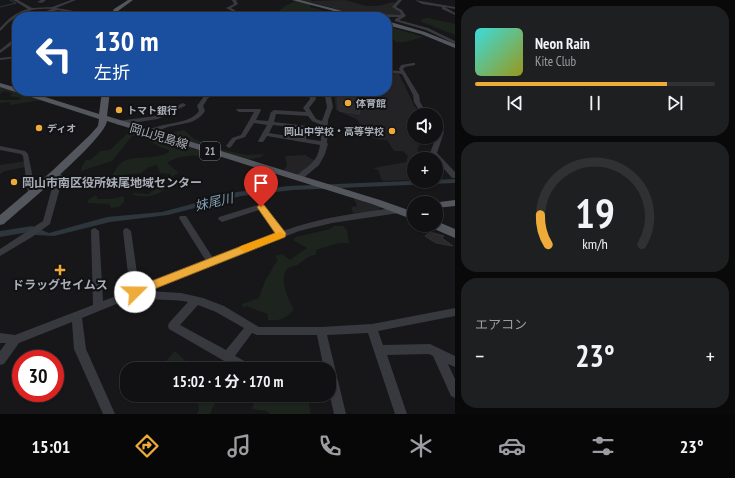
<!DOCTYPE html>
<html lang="ja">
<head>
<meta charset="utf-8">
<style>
	body { margin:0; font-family:"PT Sans Narrow","Noto Sans JP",sans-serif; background:#1e1f21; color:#f1f3f6; height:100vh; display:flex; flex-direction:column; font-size:15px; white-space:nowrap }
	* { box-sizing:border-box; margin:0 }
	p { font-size:13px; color:#9c9da0 }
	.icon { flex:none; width:22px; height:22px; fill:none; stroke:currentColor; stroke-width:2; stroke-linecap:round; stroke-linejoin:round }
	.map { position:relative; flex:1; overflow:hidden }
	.drawer { display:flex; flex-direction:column; gap:6px; padding:6px; background:#09090a; width:280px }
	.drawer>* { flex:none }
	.top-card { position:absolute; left:12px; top:12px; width:380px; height:84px; border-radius:16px; box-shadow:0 1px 3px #0004,0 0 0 1px #303133; background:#1a4fa0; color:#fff; overflow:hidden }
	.controls { position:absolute; left:407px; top:108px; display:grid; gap:8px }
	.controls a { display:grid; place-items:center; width:36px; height:36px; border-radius:50%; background:#111113; box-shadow:0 1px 3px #0004,0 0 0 1px #303133; font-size:20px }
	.speed { position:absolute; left:12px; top:350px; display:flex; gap:8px; font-size:20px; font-weight:700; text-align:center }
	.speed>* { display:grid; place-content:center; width:52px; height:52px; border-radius:50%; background:#111113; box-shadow:0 1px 3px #0004,0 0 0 1px #303133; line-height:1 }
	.speed .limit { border:6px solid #d22; background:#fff; color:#111 }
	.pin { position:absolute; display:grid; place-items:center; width:34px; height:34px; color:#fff; margin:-41px -17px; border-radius:50% 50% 50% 0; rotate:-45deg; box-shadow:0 0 4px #0007 }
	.pin .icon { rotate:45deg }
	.me { position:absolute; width:44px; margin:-22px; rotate:68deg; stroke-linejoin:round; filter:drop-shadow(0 0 3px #0008) }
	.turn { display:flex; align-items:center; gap:14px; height:84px; padding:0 16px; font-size:18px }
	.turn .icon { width:52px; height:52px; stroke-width:2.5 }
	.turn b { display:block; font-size:28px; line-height:34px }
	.big { font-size:30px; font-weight:700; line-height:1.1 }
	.drawer .card { flex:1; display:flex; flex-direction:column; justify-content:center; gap:6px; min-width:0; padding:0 14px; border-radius:16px; background:#1e1f21 }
	.drawer .dial { align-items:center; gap:0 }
	.dial svg { height:104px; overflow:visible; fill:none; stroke:#303133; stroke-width:7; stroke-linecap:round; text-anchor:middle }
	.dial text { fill:#f1f3f6; stroke:none }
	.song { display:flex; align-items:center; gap:12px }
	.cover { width:48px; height:48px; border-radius:6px; background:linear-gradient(135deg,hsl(180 70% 55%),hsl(60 70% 35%)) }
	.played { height:4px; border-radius:2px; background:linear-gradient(90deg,#efab39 80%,#303133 80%) }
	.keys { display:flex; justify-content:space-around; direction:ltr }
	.heat { display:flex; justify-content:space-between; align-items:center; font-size:22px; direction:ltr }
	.trip { position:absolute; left:120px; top:362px; width:216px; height:40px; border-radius:16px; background:#111113; box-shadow:0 1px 3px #0004,0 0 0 1px #303133; font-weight:700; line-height:40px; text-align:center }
	.dock { display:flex; height:64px; justify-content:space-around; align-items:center; background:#070708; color:#9c9da0 }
	.dock .icon { width:28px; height:28px }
	.dock .current { color:#efab39 }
	.dock b { font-size:18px; color:#f1f3f6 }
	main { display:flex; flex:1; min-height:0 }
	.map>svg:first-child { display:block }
	.built { fill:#232326 }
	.green { fill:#1d241d }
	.water { fill:#2d363c }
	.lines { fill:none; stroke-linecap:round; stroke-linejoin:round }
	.stream { stroke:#2d363c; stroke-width:1 }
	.building { fill:#2a2a2d; stroke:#313135 }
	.minor { fill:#38393e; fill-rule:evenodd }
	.major { fill:#54565d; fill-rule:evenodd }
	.route { fill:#efab39; stroke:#9b6f25 }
	.slow { fill:#f59e0b }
	.poi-dot { fill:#efab39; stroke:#121214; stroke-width:1.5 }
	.labels { text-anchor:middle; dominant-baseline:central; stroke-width:4; stroke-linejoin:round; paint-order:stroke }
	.far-poi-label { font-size:10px; font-weight:bold; fill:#a9aeb8; stroke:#121214; text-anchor:start }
	.shield { fill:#121214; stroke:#7c7f87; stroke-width:1 }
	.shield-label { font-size:11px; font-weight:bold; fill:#a9aeb8 }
	.street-label { font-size:12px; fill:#a9aeb8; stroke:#121214 }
	.poi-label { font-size:12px; font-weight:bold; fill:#a9aeb8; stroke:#121214; text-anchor:start }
	.water-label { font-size:13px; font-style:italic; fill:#819db3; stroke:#121214 }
</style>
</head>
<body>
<main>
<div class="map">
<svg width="455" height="414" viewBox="0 0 455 414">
	<rect width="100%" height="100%" fill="#171719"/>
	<path class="built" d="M345,0L366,6H378L393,2L396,3L395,6L402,15H359L307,1Z
		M387,72L399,74L419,115H414V137H428L417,149L421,155L428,154L433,159H414V180L382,181L378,170L373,168L406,162L408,156L403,151H394L387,140L374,139L366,125L360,126L358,120L336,110L334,91H387Z
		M305,155L316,161L297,176L283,172L287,165L285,156Z
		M26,161V167L5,171L0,174V165Z
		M354,198L381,207L378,211L353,213L351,207L357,206Z"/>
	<path class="green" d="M298,0H312L310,7L335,14L288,17L277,13L285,6Z
		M428,18L455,24V35L422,22L421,19Z
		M387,26L423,37L405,42H396L387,34Z
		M0,87L41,100L10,105V102L0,103V100H19L22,98L10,96L13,93H9L10,92L4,91L0,94Z
		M161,128L164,129L161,133L165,134L184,130L194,139L223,150L247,155L264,154L262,157L247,160L153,131Z
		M130,131H135L218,156C199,156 182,153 167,163L179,173L171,177V174L160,173L157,165L149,167L141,173L112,176C114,172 117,166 121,163C133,154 155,161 169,152V150L160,147L139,135L132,136L112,161L81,171L82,166L86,160H90L101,151L110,150Z
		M163,184L168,185C159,197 147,198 133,195V193L148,194Z
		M94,196H97V199H112L124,196V202L119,207L111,208L109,204L88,203V200Z
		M334,226H343L347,230L349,243H339L316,250V255C304,257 308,258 300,263C297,266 292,266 288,268C278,277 288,300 294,309C287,319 279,321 268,320V314L246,306L243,308L242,304L259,298L265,281L278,259L275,256L282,254L290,260L307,248L293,240L296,237L330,229Z
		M175,351L194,369H176L166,361Z
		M197,395H215L217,398L210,414H197L199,410Z
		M269,395L307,396L311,414H270L267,411L252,409L254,402Z"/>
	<path class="water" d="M455,179V183L293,190L241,196L168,215L110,222L54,236L36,235L29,232L0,237V231L32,226L49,233L107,217L162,212L237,192L289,186Z"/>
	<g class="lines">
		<path class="stream" d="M0,7L16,3L10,0"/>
	</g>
	<path class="building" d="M337,94L357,96L360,114L339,111Z
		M430,232L444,236L442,238L453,246L436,243L425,236Z"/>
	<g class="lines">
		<path class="minor" d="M13,0H18L32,8L52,7L71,0H76L56,8L80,12L84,14L114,11L180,14L221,13L233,16L234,12L226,8L234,4L232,0H236L238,4L231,8L238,12L236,17H228L221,15L180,16L115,13L85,17H56L79,14L58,10L50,12L54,17H50L46,11L52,9C37,8 24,10 12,20C7,23 4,28 0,31V28C8,19 16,12 28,9Z
			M41,0H46L42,3L37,2Z
			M398,0H402L396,7L402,10L406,16L399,20L428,28L455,41V44L426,30L395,21V19L399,17H356L374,14L401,15L400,12L392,7Z
			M415,0L455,7V9L445,7L455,13V15L442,9V7L422,4Z
			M15,38H17V41L0,53V50Z
			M17,56V58L0,60V58Z
			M413,63H415V65L405,67L403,69L419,95L420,102L428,115H422L414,102L413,95L402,74L387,72V70L400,71L399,69L401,65Z
			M324,91H330L333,107L328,120L327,143L328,144L325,154L319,165L301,180H298L294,178C306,166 317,165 320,145L267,136L263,142H259L258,141L267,125L254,123L245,137L236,140L231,147L229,148L226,146L232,138L241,135L254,112H239L236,110L237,109H260L261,110L256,120L268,121L271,112L274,110L306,112L303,108L310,99L309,94L312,92L315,94L316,99L309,108L316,119L322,121L327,107ZM276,114L308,116L312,121L321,125V141L306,139L307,126L274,122ZM273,125L302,128L300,138L269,133Z
			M214,92L217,94L208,98L203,106L205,111C196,125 182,123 168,127C161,129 155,132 149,134L146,132C160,121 189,126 199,111L197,106L204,96Z
			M183,103L186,105L185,106L158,119L118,125L115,123L118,121L155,116Z
			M436,124L438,125L444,132L437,153L455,172V178H452L430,153L438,132L436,130Z
			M0,146L25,151L28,154L36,193L35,195H32L28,193L23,156L21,154L0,150Z
			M53,171H59L63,177L50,224L32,237L0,256V249L43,221L55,177L52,173Z
			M258,205H264L283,231C320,217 360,213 399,207L403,210L399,213L332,223L299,231L148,291L181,293L203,298L224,306L259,327H321L372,324L455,308V316L378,331L383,345L430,344L455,356V367L448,364L455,379V398L451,396L433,356L429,354L387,355L407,414H395L368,333L327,335L346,414H334L329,392V369H324L317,335H257L252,333L235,356L252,365L254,369H238L169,329L168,326L169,323L188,302C171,298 153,302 136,296L82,318L86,349L115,414H103L74,349L72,322L19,343L4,364L0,365V351L6,343H0V333L15,335L93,305L91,231L92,229L95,228L99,231L103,301L130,291L123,231L124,229L127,228L131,231L139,287L206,261L179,218L180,216H186L213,258L276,234L259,210L222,222L218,219L219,217ZM198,305L216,312L244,328L226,350L180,325Z"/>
		<path class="major" d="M128,0H133L118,11L115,17H109L114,9Z
			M292,0H300L366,17H357Z
			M387,21L425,32L455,44V48L421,34L387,25Z
			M0,83L17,88V91H26L99,114L102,91H110L107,116L380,200L414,212V220L372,204L107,121C105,139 22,208 4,224L0,225V215L52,171L90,135L98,126L99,119L0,87Z
			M455,200V206L436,208V203H432Z
			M436,221L455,229V238L432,228L430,225H436Z"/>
	</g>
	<path class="route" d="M261,204L264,205L285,232L286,234L285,237L139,295L135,297L131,295L129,292L131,289L275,233L257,207Z"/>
	<path class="slow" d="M280,232L285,235L284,237L244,252L239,248L241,246Z"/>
	<g class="poi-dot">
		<circle cx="348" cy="103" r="4"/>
		<circle cx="119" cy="110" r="4"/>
		<circle cx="39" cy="128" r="4"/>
		<circle cx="392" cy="131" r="4"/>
		<circle cx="14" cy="182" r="4"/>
		<path d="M58 264h4v4h4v4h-4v4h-4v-4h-4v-4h4z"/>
	</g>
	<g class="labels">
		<g class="far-poi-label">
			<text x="356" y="103">体育館</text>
			<text x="127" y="110">トマト銀行</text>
			<text x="47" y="128">ディオ</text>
			<text x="384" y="131" text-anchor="end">岡山中学校・高等学校</text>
		</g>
		<rect class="shield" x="200" y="142" width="20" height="18" rx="3"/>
		<g class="shield-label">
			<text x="210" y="151">21</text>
		</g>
		<g class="street-label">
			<text transform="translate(159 136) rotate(17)">岡山児島線</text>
		</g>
		<g class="poi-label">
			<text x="22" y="182">岡山市南区役所妹尾地域センター</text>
			<text x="60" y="284" text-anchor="middle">ドラッグセイムス</text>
		</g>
		<g class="water-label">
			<text transform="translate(214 202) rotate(-13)">妹尾川</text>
		</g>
	</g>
</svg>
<div class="controls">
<a><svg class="icon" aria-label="sound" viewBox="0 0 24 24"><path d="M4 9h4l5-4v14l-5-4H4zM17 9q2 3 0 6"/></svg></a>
<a>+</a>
<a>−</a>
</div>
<div class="speed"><div class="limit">30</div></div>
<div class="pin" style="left:261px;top:207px;background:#d93025"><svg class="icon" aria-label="arrive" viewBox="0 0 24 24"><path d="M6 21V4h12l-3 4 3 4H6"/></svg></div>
<svg class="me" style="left:135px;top:292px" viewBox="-20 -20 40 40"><circle r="19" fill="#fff"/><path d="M0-13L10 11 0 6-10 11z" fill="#efab39"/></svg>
<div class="trip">15:02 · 1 分 · 170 m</div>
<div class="top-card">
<div class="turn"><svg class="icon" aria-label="left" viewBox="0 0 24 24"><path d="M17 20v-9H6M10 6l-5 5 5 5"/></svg><div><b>130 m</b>左折</div></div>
</div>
</div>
<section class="drawer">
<div class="card">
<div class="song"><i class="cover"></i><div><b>Neon Rain</b><p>Kite Club</p></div></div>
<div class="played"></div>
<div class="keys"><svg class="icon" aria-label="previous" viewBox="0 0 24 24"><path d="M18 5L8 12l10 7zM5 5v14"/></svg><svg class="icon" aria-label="pause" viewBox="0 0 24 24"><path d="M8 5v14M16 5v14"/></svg><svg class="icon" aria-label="next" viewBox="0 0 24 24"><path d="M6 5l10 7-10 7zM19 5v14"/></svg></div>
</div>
<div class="card dial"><svg viewBox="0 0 100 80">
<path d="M14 69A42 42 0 1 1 86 69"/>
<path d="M14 69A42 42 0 0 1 8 46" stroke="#efab39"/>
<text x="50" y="56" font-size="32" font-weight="700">19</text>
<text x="50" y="72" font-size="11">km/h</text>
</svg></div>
<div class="card"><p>エアコン</p>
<div class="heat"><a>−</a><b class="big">23°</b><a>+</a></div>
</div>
</section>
</main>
<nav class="dock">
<b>15:01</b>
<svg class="icon current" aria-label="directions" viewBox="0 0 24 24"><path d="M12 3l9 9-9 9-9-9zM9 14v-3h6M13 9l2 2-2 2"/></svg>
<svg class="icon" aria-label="music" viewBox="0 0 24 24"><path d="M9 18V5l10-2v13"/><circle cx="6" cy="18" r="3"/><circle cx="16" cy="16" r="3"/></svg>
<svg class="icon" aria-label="phone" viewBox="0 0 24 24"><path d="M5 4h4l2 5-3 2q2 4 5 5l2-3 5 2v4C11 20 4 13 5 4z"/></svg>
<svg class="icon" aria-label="climate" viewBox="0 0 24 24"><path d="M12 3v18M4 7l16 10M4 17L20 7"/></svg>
<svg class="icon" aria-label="car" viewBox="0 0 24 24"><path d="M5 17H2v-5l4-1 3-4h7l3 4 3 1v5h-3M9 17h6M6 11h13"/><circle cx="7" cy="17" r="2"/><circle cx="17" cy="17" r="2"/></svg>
<svg class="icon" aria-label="filters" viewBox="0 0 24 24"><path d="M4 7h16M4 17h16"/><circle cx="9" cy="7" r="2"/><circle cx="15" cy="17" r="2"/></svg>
<b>23°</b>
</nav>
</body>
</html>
